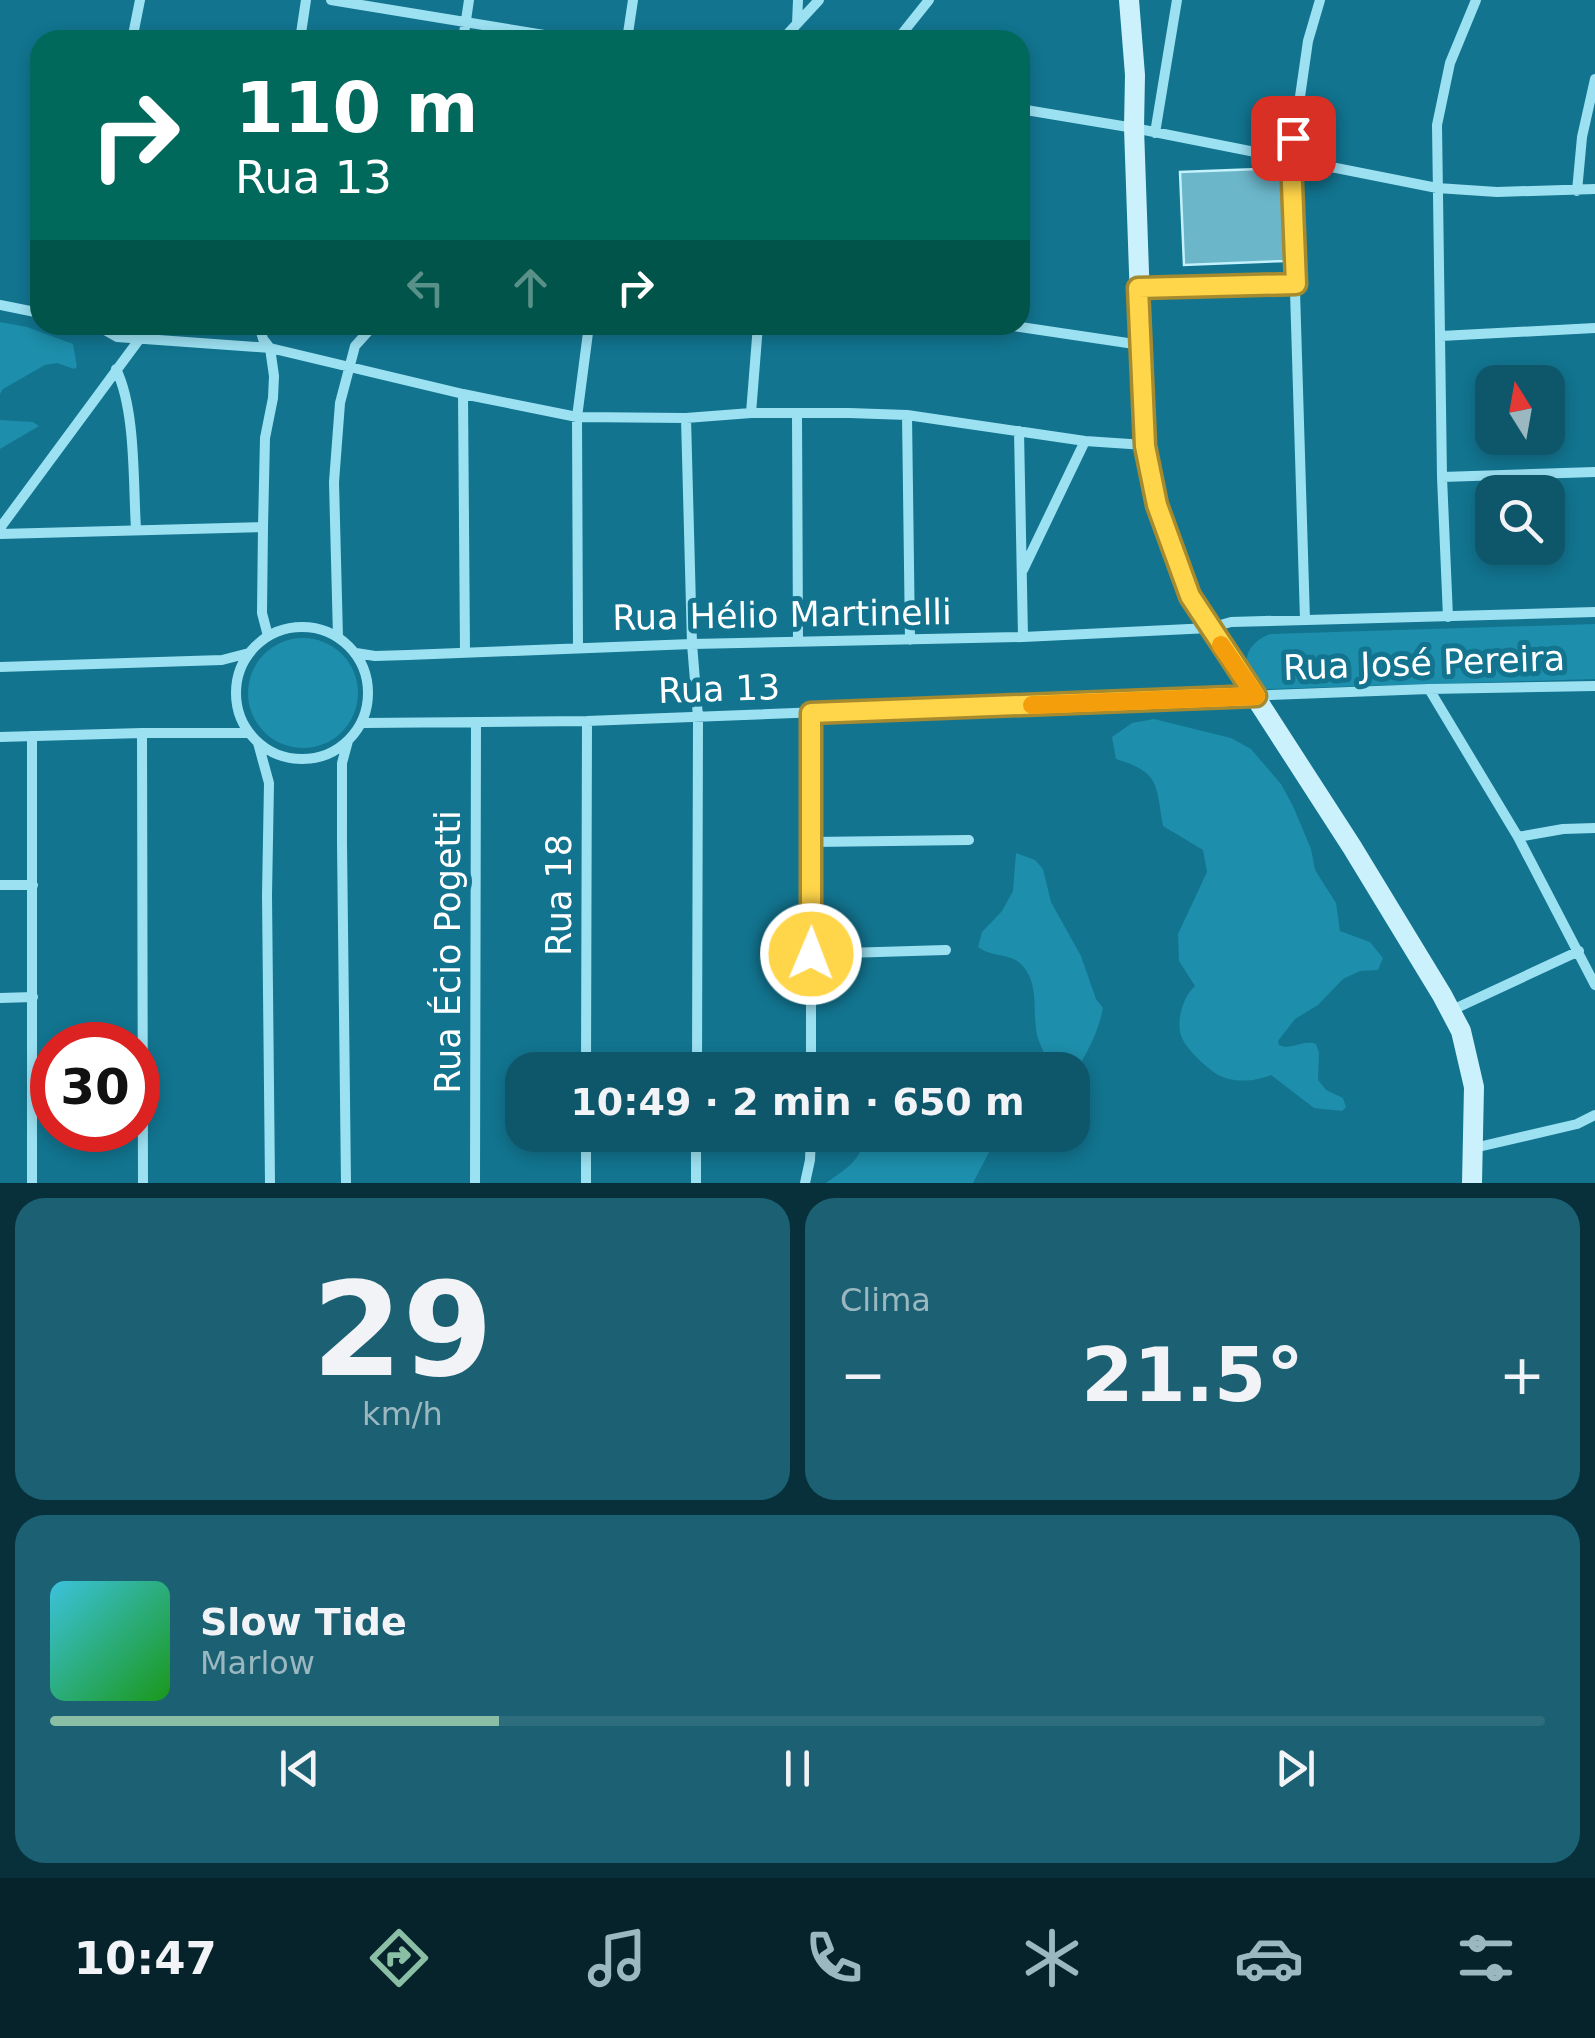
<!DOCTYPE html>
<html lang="pt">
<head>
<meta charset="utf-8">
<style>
	body { margin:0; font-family:"DejaVu Sans",sans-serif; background:#1c6073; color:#f1f3f6; height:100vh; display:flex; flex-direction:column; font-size:38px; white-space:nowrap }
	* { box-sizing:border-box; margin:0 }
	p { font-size:32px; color:#9bb8c1 }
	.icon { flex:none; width:55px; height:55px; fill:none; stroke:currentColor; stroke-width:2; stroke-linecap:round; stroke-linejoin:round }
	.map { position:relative; height:1183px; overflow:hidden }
	.panel { display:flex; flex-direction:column; gap:15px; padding:15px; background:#08303b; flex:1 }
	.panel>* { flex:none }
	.top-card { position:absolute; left:30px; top:30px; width:1000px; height:305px; border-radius:30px; box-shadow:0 5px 15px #0003; background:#00695c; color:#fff; overflow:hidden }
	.needle { width:65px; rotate:349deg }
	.fabs { position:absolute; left:1475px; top:365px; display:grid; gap:20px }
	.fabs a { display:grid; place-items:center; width:90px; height:90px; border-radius:20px; background:#0e576b; box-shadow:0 5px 15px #0003; font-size:50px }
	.speed { position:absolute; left:30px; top:1022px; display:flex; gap:20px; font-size:50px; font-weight:700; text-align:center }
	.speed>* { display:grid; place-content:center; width:130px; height:130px; border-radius:50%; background:#0e576b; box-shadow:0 5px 15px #0003; line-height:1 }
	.speed .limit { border:15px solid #d22; background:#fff; color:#111 }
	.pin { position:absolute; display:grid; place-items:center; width:85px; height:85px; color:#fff; margin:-42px; border-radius:20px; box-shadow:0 5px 15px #0006 }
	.me { position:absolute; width:110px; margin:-55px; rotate:1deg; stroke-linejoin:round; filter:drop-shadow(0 0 8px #0008) }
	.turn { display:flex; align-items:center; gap:35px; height:210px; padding:0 40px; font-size:45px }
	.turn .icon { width:130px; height:130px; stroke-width:2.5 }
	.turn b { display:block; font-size:70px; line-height:85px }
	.lanes { display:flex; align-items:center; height:95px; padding:0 40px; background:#0003; justify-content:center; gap:50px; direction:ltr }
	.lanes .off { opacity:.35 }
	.big { font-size:75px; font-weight:800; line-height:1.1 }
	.panel .tile { flex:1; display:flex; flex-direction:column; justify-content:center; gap:15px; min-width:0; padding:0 35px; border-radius:30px; background:#1c6073 }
	.panel .dial { align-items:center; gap:0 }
	.dial b { font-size:130px; line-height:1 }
	.song { display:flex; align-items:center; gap:30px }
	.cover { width:120px; height:120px; border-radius:15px; background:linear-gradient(135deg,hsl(190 70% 55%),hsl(120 70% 35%)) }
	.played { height:10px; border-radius:5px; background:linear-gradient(90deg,#8abfa5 30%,#2e6d7e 30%) }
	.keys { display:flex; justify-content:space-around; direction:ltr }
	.heat { display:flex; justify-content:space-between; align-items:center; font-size:55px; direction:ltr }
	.panel .tiles { flex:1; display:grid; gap:15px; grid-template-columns:1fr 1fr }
	.tile:last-child { grid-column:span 2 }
	.trip { position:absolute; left:505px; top:1052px; width:585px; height:100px; border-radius:30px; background:#0e576b; box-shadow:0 5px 15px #0003; font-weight:800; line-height:100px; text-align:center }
	.menu { display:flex; height:160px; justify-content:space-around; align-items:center; background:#06232b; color:#9bb8c1 }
	.menu .icon { width:70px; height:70px }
	.menu .active { color:#8abfa5 }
	.menu b { font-size:45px; color:#f1f3f6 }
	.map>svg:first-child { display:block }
	.green { fill:#1d8eab }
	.building { fill:#6cb6ca; stroke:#c3f1fd; stroke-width:2.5 }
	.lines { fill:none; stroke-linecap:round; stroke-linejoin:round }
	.minor { stroke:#9ce1f2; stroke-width:10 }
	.secondary { stroke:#cbf1fc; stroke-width:20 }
	.route-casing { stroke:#a68a30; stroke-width:25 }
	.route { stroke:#ffd54a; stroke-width:18 }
	.slow { stroke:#f59e0b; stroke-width:18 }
	.labels { text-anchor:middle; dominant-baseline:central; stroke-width:10; stroke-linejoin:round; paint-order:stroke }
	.street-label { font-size:35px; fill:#fff; stroke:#12748f }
</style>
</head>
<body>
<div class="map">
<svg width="1595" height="1183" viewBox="0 0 1595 1183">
	<rect width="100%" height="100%" fill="#12748f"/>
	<path class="green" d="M0,322L27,327L73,344L77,367L74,369L57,363L45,365L3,389L0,394Z
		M0,420L33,422L39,426L0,449Z
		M1595,624V679L1266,689C1240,674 1239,646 1270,634Z
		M248 693a55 55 0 1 1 110 0a55 55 0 1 1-110 0Z
		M1154,719L1231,738L1251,749L1281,784L1293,806L1311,849L1315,870L1336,903L1340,931L1370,942L1383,958L1378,970L1360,971L1343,979L1318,1005L1295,1019L1278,1041L1279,1045C1291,1051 1303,1039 1316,1044L1319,1053L1318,1080L1326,1090L1343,1098L1346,1107L1342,1111L1314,1108L1271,1075C1257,1081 1238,1083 1223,1077C1211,1073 1187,1050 1182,1038C1175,1023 1183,996 1195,986L1179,961L1178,934L1207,872L1203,850L1163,826C1156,785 1160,772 1116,759L1112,737L1132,723Z
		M1016,853L1035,860L1043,869L1051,902L1081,956L1096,999L1103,1008C1098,1033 1087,1054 1073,1075L1072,1070H1035L1043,1065C1047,1052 1040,1047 1037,1035C1032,1011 1040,985 1022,965C1012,953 990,957 978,947L982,932L1002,911L1013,891Z
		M907,1056H940L975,1070H887L892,1062Z
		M866,1135H998L973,1183H826C849,1166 858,1164 866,1135Z"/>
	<path class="building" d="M1282,168L1285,261L1184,265L1180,172Z"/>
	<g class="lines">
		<path class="minor" d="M331,0L575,40
			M797,24L798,0
			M132,40L140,0
			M300,40L306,0
			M463,40L469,0
			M627,40L633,0
			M782,40L819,0
			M897,40L929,0
			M1020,109L1134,128L1437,188L1497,192L1595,189
			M1155,133L1177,0
			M1577,191L1582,137L1595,79
			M1139,288L1297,284
			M0,305L40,313
			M96,325L117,337L270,348L463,394L577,417L686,418L751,413H849L907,415L1085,441L1145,445
			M259,325L263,339L270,348L274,376L273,398L265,438L263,527L262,613L268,636
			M1007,325L1141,345
			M1441,336L1595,328
			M116,369C136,410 133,482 136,529
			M463,394L465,652
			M751,413L758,325
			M797,414L798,641
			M907,415L910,640
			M686,418L692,644L698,717L697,1070
			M1019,431L1023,637
			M1442,477L1595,472
			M0,528L141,337
			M0,534L263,527
			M1023,570L1085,441
			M1448,617L1442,477L1437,125L1450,63L1476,0
			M1305,620L1291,159L1308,41L1320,0
			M236 693a66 66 0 1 1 132 0a66 66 0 1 1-132 0Z
			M338,637L334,482L340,403L355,346L374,325
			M578,648L577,417L589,325
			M356,653L375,656L408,655L692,644L1023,637L1210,628L1231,622L1595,612
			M0,667L222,660L249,653
			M1429,689L1518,837L1595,985
			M811,713V1070
			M363,723L587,721L1429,689L1595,686
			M142,733L143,1183
			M32,736V1183
			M0,737L142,733H249
			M258,743L269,783L267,895L270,1183
			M1518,837L1563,829L1595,828
			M812,842L969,840
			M0,885H33
			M811,954L946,950
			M0,998L33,997
			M1450,1011L1579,951
			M586,1070L587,721
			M1474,1148L1577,1124L1595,1115
			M346,1183L342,843V763L348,741
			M475,1183L476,722
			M586,1183V1135
			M696,1183V1135
			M805,1183L810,1160L811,1135"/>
		<path class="secondary" d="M1129,0L1135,75L1134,128L1145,445L1157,505L1190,596L1352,847L1442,995L1461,1031L1474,1087L1472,1183"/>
	</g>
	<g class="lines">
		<g class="route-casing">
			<path id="route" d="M811,954V713L1256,696L1190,596L1157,505L1145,446L1138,288L1296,284L1291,159L1293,138"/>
		</g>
		<use href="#route" class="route"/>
		<path class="slow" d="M1032,705L1256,696L1221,645"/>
	</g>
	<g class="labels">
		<g class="street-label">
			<text transform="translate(782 615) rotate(-1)">Rua Hélio Martinelli</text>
			<text transform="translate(1424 663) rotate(-2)">Rua José Pereira</text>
			<text transform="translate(719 689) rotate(-2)">Rua 13</text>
			<text transform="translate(559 895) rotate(-90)">Rua 18</text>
			<text transform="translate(448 952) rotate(-90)">Rua Écio Pogetti</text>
		</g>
	</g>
</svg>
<div class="fabs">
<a><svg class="needle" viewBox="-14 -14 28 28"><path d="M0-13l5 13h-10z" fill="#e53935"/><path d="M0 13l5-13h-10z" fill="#9bb8c1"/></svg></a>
<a><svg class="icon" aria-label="search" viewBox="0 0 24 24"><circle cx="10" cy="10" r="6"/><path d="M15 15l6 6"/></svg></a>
</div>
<div class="speed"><div class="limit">30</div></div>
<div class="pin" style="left:1293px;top:138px;background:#d93025"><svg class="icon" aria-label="arrive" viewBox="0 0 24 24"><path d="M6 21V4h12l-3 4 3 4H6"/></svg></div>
<svg class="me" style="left:811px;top:954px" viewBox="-20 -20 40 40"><circle r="17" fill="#ffd54a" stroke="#fff" stroke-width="3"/><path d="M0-11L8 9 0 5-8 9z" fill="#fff"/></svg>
<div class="trip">10:49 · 2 min · 650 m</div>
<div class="top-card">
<div class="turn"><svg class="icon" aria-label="right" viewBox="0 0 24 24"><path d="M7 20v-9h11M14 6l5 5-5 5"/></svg><div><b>110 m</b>Rua 13</div></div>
<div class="lanes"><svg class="icon off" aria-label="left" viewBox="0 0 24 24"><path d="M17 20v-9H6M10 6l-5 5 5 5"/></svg><svg class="icon off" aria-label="ahead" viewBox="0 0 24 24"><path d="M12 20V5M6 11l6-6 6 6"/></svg><svg class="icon" aria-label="right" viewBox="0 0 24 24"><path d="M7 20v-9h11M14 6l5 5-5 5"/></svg></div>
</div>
</div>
<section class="panel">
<div class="tiles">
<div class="tile dial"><b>29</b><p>km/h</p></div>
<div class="tile"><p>Clima</p>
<div class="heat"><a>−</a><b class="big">21.5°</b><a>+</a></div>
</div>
<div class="tile">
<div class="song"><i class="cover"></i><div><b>Slow Tide</b><p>Marlow</p></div></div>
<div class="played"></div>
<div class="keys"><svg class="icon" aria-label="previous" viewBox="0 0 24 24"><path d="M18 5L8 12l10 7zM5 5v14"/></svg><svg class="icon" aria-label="pause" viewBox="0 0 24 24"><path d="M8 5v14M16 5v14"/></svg><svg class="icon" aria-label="next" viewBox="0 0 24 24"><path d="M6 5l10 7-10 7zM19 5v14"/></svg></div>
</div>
</div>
</section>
<nav class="menu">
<b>10:47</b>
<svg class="icon active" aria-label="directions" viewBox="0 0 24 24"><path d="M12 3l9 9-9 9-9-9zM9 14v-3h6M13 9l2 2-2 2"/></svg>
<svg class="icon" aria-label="music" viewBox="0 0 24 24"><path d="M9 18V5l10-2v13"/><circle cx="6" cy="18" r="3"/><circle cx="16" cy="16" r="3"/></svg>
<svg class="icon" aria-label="phone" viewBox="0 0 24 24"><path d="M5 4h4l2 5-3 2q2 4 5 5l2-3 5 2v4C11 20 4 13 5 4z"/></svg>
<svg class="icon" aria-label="climate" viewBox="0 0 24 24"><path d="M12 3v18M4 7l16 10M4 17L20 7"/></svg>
<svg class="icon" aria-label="car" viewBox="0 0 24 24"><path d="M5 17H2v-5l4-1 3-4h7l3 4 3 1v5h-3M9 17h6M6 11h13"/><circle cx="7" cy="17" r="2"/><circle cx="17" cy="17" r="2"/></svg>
<svg class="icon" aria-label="filters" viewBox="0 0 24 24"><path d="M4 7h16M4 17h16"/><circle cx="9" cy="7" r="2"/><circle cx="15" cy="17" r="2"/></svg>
</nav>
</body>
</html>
